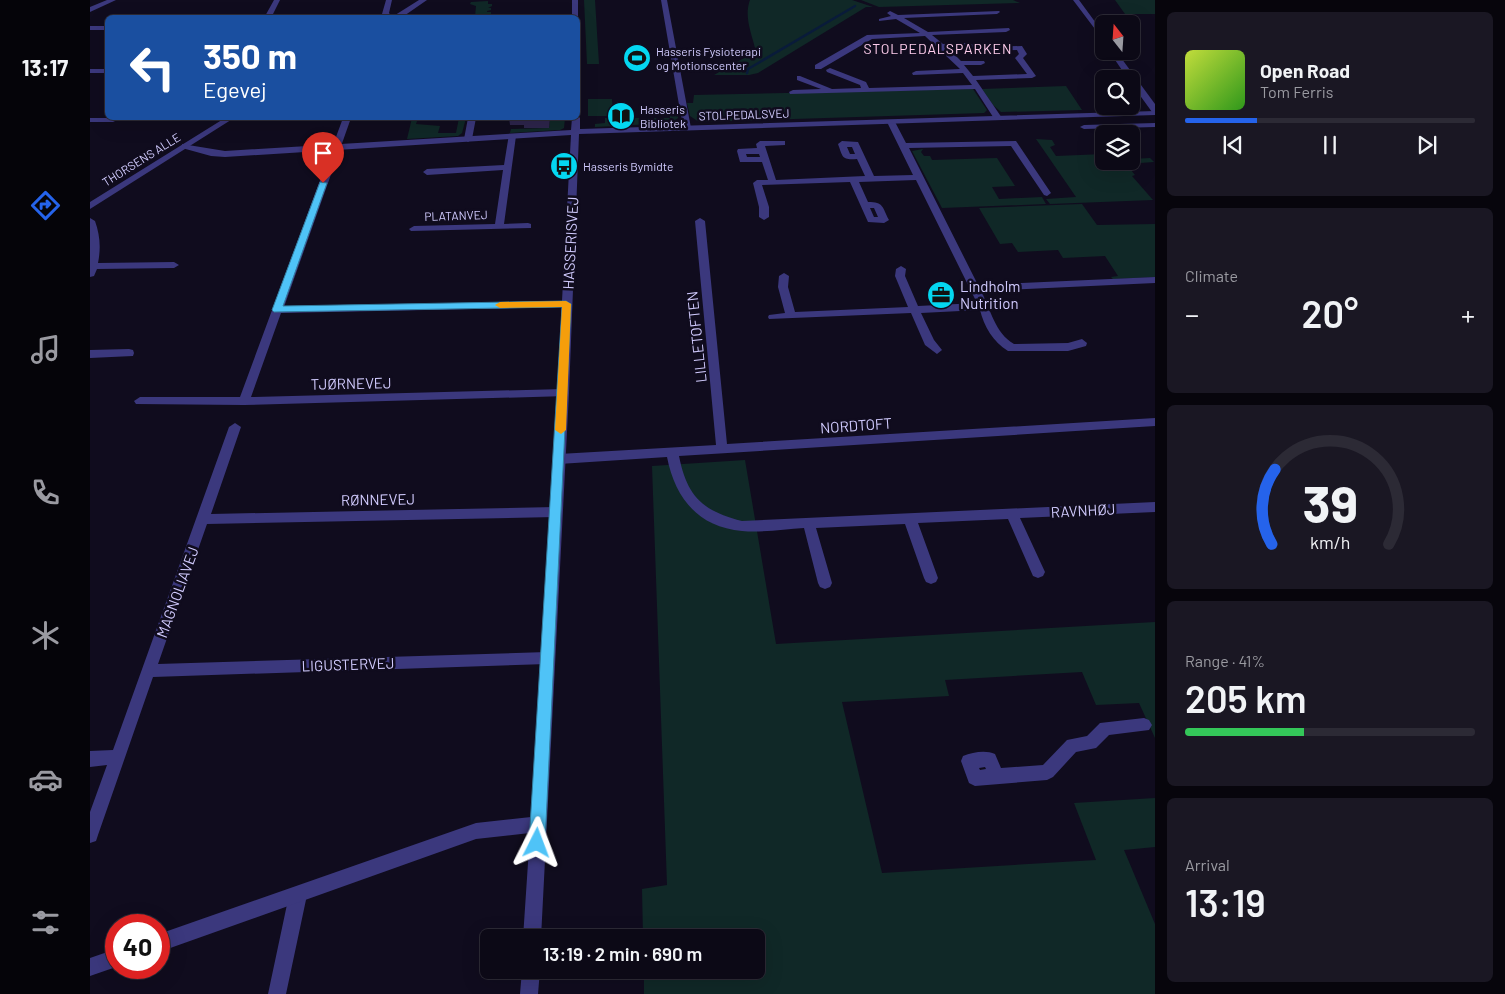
<!DOCTYPE html>
<html lang="en">
<head>
<meta charset="utf-8">
<style>
	body { margin:0; font-family:Barlow,sans-serif; background:#1a1723; color:#f1f3f6; height:100vh; display:flex; flex-direction:column; font-size:19px; white-space:nowrap }
	* { box-sizing:border-box; margin:0 }
	p { font-size:16px; color:#9a9aa1 }
	.icon { flex:none; width:28px; height:28px; fill:none; stroke:currentColor; stroke-width:2; stroke-linecap:round; stroke-linejoin:round }
	.map { position:relative; flex:1; overflow:hidden }
	.panel { display:flex; flex-direction:column; gap:12px; padding:12px; background:#07050c; width:350px }
	.panel>* { flex:none }
	.banner { position:absolute; left:15px; top:15px; width:475px; height:105px; border-radius:8px; box-shadow:0 5px 20px #0002,0 0 0 1px #2c2a35; background:#1a4fa0; color:#fff; overflow:hidden }
	.needle { width:32px; rotate:343deg }
	.fabs { position:absolute; left:1005px; top:15px; display:grid; gap:10px }
	.fabs a { display:grid; place-items:center; width:45px; height:45px; border-radius:8px; background:#0c0916; box-shadow:0 5px 20px #0002,0 0 0 1px #2c2a35; font-size:25px }
	.speed { position:absolute; left:15px; top:914px; display:flex; gap:10px; font-size:25px; font-weight:700; text-align:center }
	.speed>* { display:grid; place-content:center; width:65px; height:65px; border-radius:50%; background:#0c0916; box-shadow:0 5px 20px #0002,0 0 0 1px #2c2a35; line-height:1 }
	.speed .limit { border:8px solid #d22; background:#fff; color:#111 }
	.pin { position:absolute; display:grid; place-items:center; width:42px; height:42px; color:#fff; margin:-51px -21px; border-radius:50% 50% 50% 0; rotate:-45deg; box-shadow:0 0 5px #0007 }
	.pin .icon { rotate:45deg }
	.me { position:absolute; width:55px; margin:-28px; rotate:3deg; stroke-linejoin:round; filter:drop-shadow(0 0 4px #0008) }
	.turn { display:flex; align-items:center; gap:18px; height:105px; padding:0 15px; font-size:22px }
	.turn .icon { width:65px; height:65px; stroke-width:2.5 }
	.turn b { display:block; font-size:35px; line-height:42px }
	.big { font-size:38px; font-weight:600; line-height:1.1 }
	.panel .widget { flex:1; display:flex; flex-direction:column; justify-content:center; gap:8px; min-width:0; padding:0 18px; border-radius:8px; background:#1a1723 }
	.panel .dial { align-items:center; gap:0 }
	.dial svg { height:130px; overflow:visible; fill:none; stroke:#2c2a35; stroke-width:7; stroke-linecap:round; text-anchor:middle }
	.dial text { fill:#f1f3f6; stroke:none }
	.song { display:flex; align-items:center; gap:15px }
	.cover { width:60px; height:60px; border-radius:8px; background:linear-gradient(135deg,hsl(70 70% 55%),hsl(110 70% 35%)) }
	.played { height:5px; border-radius:2px; background:linear-gradient(90deg,#2563eb 25%,#2c2a35 25%) }
	.keys { display:flex; justify-content:space-around; direction:ltr }
	.heat { display:flex; justify-content:space-between; align-items:center; font-size:28px; direction:ltr }
	.charge { height:8px; border-radius:4px; background:linear-gradient(90deg,#34c759 41%,#2c2a35 0) }
	.trip { position:absolute; left:390px; top:929px; width:285px; height:50px; border-radius:8px; background:#0c0916; box-shadow:0 5px 20px #0002,0 0 0 1px #2c2a35; font-weight:600; line-height:50px; text-align:center }
	main { display:flex; flex:1; min-height:0 }
	.dock { display:flex; flex-direction:column; width:90px; justify-content:space-around; align-items:center; background:#050409; color:#9a9aa1 }
	.dock .icon { width:35px; height:35px }
	.dock .selected { color:#2563eb }
	.dock b { font-size:22px; color:#f1f3f6 }
	.map>svg:first-child { display:block }
	.green { fill:#102827 }
	.lines { fill:none; stroke-linecap:round; stroke-linejoin:round }
	.stream { stroke:#091b3a; stroke-width:2.5 }
	.minor { fill:#3b387d; fill-rule:evenodd }
	.tertiary { fill:#3b387d; fill-rule:evenodd }
	.wall { fill:#2d254c }
	.route { fill:#4fc3f7; stroke:#337fa1 }
	.slow { fill:#f59e0b }
	.labels { text-anchor:middle; dominant-baseline:central; stroke-width:5; stroke-linejoin:round; paint-order:stroke }
	.far-poi-label { font-size:12px; fill:#d1cbfe; stroke:#100c1e; text-anchor:start }
	.far-street-label { font-size:12px; fill:#d1cbfe; stroke:#100c1e }
	.far-neighbourhood-label { font-size:14px; letter-spacing:1px; fill:#fecdec; stroke:#100c1e }
	.street-label { font-size:15px; fill:#d1cbfe; stroke:#100c1e }
	.poi-label { font-size:15px; fill:#d1cbfe; stroke:#100c1e; text-anchor:start }
</style>
</head>
<body>
<main>
<nav class="dock">
<b>13:17</b>
<svg class="icon selected" aria-label="directions" viewBox="0 0 24 24"><path d="M12 3l9 9-9 9-9-9zM9 14v-3h6M13 9l2 2-2 2"/></svg>
<svg class="icon" aria-label="music" viewBox="0 0 24 24"><path d="M9 18V5l10-2v13"/><circle cx="6" cy="18" r="3"/><circle cx="16" cy="16" r="3"/></svg>
<svg class="icon" aria-label="phone" viewBox="0 0 24 24"><path d="M5 4h4l2 5-3 2q2 4 5 5l2-3 5 2v4C11 20 4 13 5 4z"/></svg>
<svg class="icon" aria-label="climate" viewBox="0 0 24 24"><path d="M12 3v18M4 7l16 10M4 17L20 7"/></svg>
<svg class="icon" aria-label="car" viewBox="0 0 24 24"><path d="M5 17H2v-5l4-1 3-4h7l3 4 3 1v5h-3M9 17h6M6 11h13"/><circle cx="7" cy="17" r="2"/><circle cx="17" cy="17" r="2"/></svg>
<svg class="icon" aria-label="filters" viewBox="0 0 24 24"><path d="M4 7h16M4 17h16"/><circle cx="9" cy="7" r="2"/><circle cx="15" cy="17" r="2"/></svg>
</nav>
<div class="map">
<svg width="1065" height="994" viewBox="0 0 1065 994">
	<rect width="100%" height="100%" fill="#100c1e"/>
	<path class="green" d="M494,0H505L509,64H497Z
		M660,0H762L783,7H776L668,73L659,75H624L661,54L665,48C661,32 654,16 660,0Z
		M771,0H923L930,3L789,7Z
		M1025,0H1065V14H1035Z
		M398,1V4H402V6L398,8H401V10L397,11V12H401V15H397V17H403H385L386,6L380,4L381,2Z
		M976,86L992,110L911,112L903,105L892,89Z
		M883,89L897,110L894,113L609,122L600,116L597,103H603L604,95Z
		M498,99H522L523,116H498Z
		M579,109H588V118L582,123L505,127V124L515,123V118H517L518,121H524V118H580Z
		M322,118H328L326,124L350,126L348,133H366L369,118H376L372,133L368,136L317,139Z
		M460,118H475L474,128L470,130L420,133L421,129L459,128Z
		M946,139L962,140L965,145L960,147L966,156L1014,154V161H1041V159L1060,158L1064,162L1036,164L1045,175L1042,176L1063,200L960,204L956,199L986,197Z
		M833,149L831,152L834,156H840L842,160L907,158L925,186L902,187L909,199L952,197L956,204L852,208L822,151Z
		M992,204L1007,225L1065,224V277L1023,279L1021,277L1028,276L1015,256L973,258L968,250L928,252L922,243L910,244L889,208Z
		M655,460L686,644L1065,622V738L1049,703L1006,705L992,672L855,680L859,696L752,702L792,873L1006,860L984,803L1065,798V847L1034,850L1065,924V994H554V970H666V938L553,937L552,889L577,885L562,466Z"/>
	<g class="lines">
		<path class="stream" d="M657,73L658,69L765,6"/>
		<path class="minor" d="M17,0H26L0,12V7Z
			M184,0H190L181,18H174Z
			M296,0H302L299,13L302,17L329,0H337L311,18H295L292,14Z
			M571,0H577L601,128L597,130L593,128Z
			M983,0H989L1014,34V41Z
			M800,11L808,15L909,11L910,12L907,14L814,18L838,32L919,28L920,30L916,32L842,35L853,44L878,43L890,47L932,46L937,54L933,58L946,76L942,78L886,80L912,118L908,120H905L885,89L700,94L699,92L703,90L731,89L707,80V76H710L742,89L771,88L770,85L737,72L736,70L740,68L776,82L779,88L882,85L873,73L823,75L822,73L826,71L870,69L835,36L782,39L731,69H725V65L777,35L830,33L806,19L789,21V19L801,16L797,13ZM877,47L889,51L927,50L929,54L925,58L937,74L883,76L874,65H891L895,63L894,61H871L858,48Z
			M0,26H18V30H0Z
			M1019,51H1026L1065,104V112H1062L1041,83V79H1038Z
			M0,69H18V73H0Z
			M0,118H23L27,120L23,122H0Z
			M135,118H144L0,209V202Z
			M253,118H261L194,307L476,301L481,304L476,307L191,313L161,397L473,389L477,390L479,393L477,396L154,405L46,404L44,401L50,397H150Z
			M378,118H386L382,139L378,142L374,139Z
			M798,120H804L816,143L926,141L961,193L957,196L954,195L921,146L819,148L888,285L1065,277V283L891,291C901,310 905,333 924,344L978,343L992,339L997,343L996,346L978,351H918C903,342 894,326 890,310L831,313L844,340L852,350L847,354L835,345L821,313L679,319L678,317L679,315L695,313L688,287L689,276L694,273L699,276L698,287L705,312L818,307L805,276L806,269L811,266L816,269L815,276L828,306L887,303L826,180L769,182L778,202C794,202 792,207 799,220L794,223L778,222L760,182L672,185L679,207V217L674,220L669,217V207L663,183L667,180H678L672,162H650L647,151L648,149L667,148L666,144L670,141H695V145L675,146L686,180L775,176L767,159C752,160 753,158 748,144L752,141L768,142L784,176L823,175L797,122ZM757,147H762L765,154H760ZM656,154H669L670,157H657ZM780,208H784L788,217H784Z
			M1065,123V127L994,129L990,127L994,125Z
			M419,134L426,136L414,224L438,223L441,224V228L321,231L319,229L324,226L405,224L413,170L337,175L333,172L337,169L414,165Z
			M0,218L5,221C10,235 11,248 8,263L84,262L89,265L84,268L7,269L4,276L0,277Z
			M610,218L615,221L637,444L1065,418V426L589,456C597,496 612,511 652,521L1065,502V512L930,518L955,572L953,576L948,578L943,576L918,519L828,523L848,578L846,582L841,584L836,582L834,578L815,524L726,528L742,583L740,587L735,589L730,587L728,583L714,528C694,529 672,533 652,531C608,527 585,498 577,457L469,464L465,462L463,459L465,456L469,454L626,445L605,221Z
			M39,349L43,350L44,353L43,356L0,358V350Z
			M145,423L151,427L121,514L465,507L469,508L471,512L469,516L465,517L117,524L68,664L457,652L462,653L464,658L462,663L457,664L63,677L8,835L6,841L0,843V812L17,765L0,767V751L23,750L139,427Z
			M1054,718L1059,720L1062,725L1059,730L1019,735L1006,748L986,752L963,777L957,780L885,786L879,783L871,761L873,756C883,752 896,750 905,754L911,768L953,765L977,740L997,736L1010,723ZM895,767L896,769L890,770L889,768Z
			M208,886L214,889L217,895L196,994H178L199,895L202,889Z"/>
		<path class="tertiary" d="M482,0H488V19V18H482Z
			M1065,111V115L489,134L479,393L451,938H433L440,833L386,839L69,952V934L386,823L441,817L467,393L481,135L135,157L121,156L92,148V144L135,151L481,130L482,118L488,116L490,118V129Z
			M26,949V967L0,976V958Z
			M432,970H450L448,994H430Z"/>
	</g>
	<path class="wall" d="M419,118H460L459,128H434V125H420Z"/>
	<path class="route" d="M230,182L237,183L193,306L476,301L481,304L455,843L452,848L447,851L442,848L439,843L472,307L184,312L182,310Z"/>
	<path class="slow" d="M476,301L481,304L476,430L471,434L465,430L472,307L410,308L405,305L410,302Z"/>
	<defs>
		<g id="stadium-disc" transform="scale(1.4375)"><circle r="9.5" fill="#04d7f1" stroke="#100c1e"/><path d="M0-5a6.5 5 0 1 0 0 10a6.5 5 0 1 0 0-10ZM-3.5-1.8h7v3.6h-7Z" fill="#111"/></g>
		<g id="library-disc" transform="scale(1.4375)"><circle r="9.5" fill="#04d7f1" stroke="#100c1e"/><path d="M-6-4Q-3-5.5-.7-3.5V5Q-3 3-6 4ZM6-4Q3-5.5 .7-3.5V5Q3 3 6 4Z" fill="#111"/></g>
		<g id="bus-disc" transform="scale(1.4375)"><circle r="9.5" fill="#04d7f1" stroke="#100c1e"/><path d="M-5-6H5V4H4V6H2V4H-2V6H-4V4H-5ZM-3.5-4V0h7V-4ZM-3.5 1.2v1.5H-2V1.2ZM2 1.2v1.5H3.5V1.2Z" fill="#111"/></g>
		<g id="office-disc" transform="scale(1.4375)"><circle r="9.5" fill="#04d7f1" stroke="#100c1e"/><path d="M-6-3h4V-5.5h4V-3h4V5H-6ZM-1-4.5V-3h2v-1.5ZM-6 0V1H6V0Z" fill="#111"/></g>
	</defs>
	<g fill-rule="evenodd">
		<use href="#stadium-disc" x="547" y="58"/>
		<use href="#library-disc" x="531" y="116"/>
		<use href="#bus-disc" x="474" y="166"/>
		<use href="#office-disc" x="851" y="295"/>
	</g>
	<g class="labels">
		<g class="far-poi-label">
			<text x="566" y="51">Hasseris Fysioterapi<tspan x="566" dy="14">og Motionscenter</tspan></text>
			<text x="550" y="109">Hasseris<tspan x="550" dy="14">Bibliotek</tspan></text>
			<text x="493" y="166">Hasseris Bymidte</text>
		</g>
		<g class="far-street-label">
			<text transform="translate(654 114) rotate(-2)">STOLPEDALSVEJ</text>
			<text transform="translate(51 159) rotate(-32)">THORSENS ALLE</text>
			<text transform="translate(366 215) rotate(-2)">PLATANVEJ</text>
		</g>
		<g class="far-neighbourhood-label">
			<text x="848" y="48">STOLPEDALSPARKEN</text>
		</g>
		<g class="street-label">
			<text transform="translate(480 243) rotate(-87)">HASSERISVEJ</text>
			<text transform="translate(606 337) rotate(-96)">LILLETOFTEN</text>
			<text transform="translate(261 383) rotate(-1)">TJØRNEVEJ</text>
			<text transform="translate(766 425) rotate(-4)">NORDTOFT</text>
			<text transform="translate(288 499) rotate(-1)">RØNNEVEJ</text>
			<text transform="translate(993 510) rotate(-3)">RAVNHØJ</text>
			<text transform="translate(87 592) rotate(-70)">MAGNOLIAVEJ</text>
			<text transform="translate(258 664) rotate(-2)">LIGUSTERVEJ</text>
		</g>
		<g class="poi-label">
			<text x="870" y="286">Lindholm<tspan x="870" dy="17">Nutrition</tspan></text>
		</g>
	</g>
</svg>
<div class="fabs">
<a><svg class="needle" viewBox="-14 -14 28 28"><path d="M0-13l5 13h-10z" fill="#e53935"/><path d="M0 13l5-13h-10z" fill="#9a9aa1"/></svg></a>
<a><svg class="icon" aria-label="search" viewBox="0 0 24 24"><circle cx="10" cy="10" r="6"/><path d="M15 15l6 6"/></svg></a>
<a><svg class="icon" aria-label="layers" viewBox="0 0 24 24"><path d="M12 4l9 5-9 5-9-5zM3 14l9 5 9-5"/></svg></a>
</div>
<div class="speed"><div class="limit">40</div></div>
<div class="pin" style="left:233px;top:183px;background:#d93025"><svg class="icon" aria-label="arrive" viewBox="0 0 24 24"><path d="M6 21V4h12l-3 4 3 4H6"/></svg></div>
<svg class="me" style="left:447px;top:843px" viewBox="-20 -20 40 40"><path d="M0-17L14 15 0 8-14 15z" fill="#4fc3f7" stroke="#fff" stroke-width="4"/></svg>
<div class="trip">13:19 · 2 min · 690 m</div>
<div class="banner">
<div class="turn"><svg class="icon" aria-label="left" viewBox="0 0 24 24"><path d="M17 20v-9H6M10 6l-5 5 5 5"/></svg><div><b>350 m</b>Egevej</div></div>
</div>
</div>
<section class="panel">
<div class="widget">
<div class="song"><i class="cover"></i><div><b>Open Road</b><p>Tom Ferris</p></div></div>
<div class="played"></div>
<div class="keys"><svg class="icon" aria-label="previous" viewBox="0 0 24 24"><path d="M18 5L8 12l10 7zM5 5v14"/></svg><svg class="icon" aria-label="pause" viewBox="0 0 24 24"><path d="M8 5v14M16 5v14"/></svg><svg class="icon" aria-label="next" viewBox="0 0 24 24"><path d="M6 5l10 7-10 7zM19 5v14"/></svg></div>
</div>
<div class="widget"><p>Climate</p>
<div class="heat"><a>−</a><b class="big">20°</b><a>+</a></div>
</div>
<div class="widget dial"><svg viewBox="0 0 100 80">
<path d="M14 69A42 42 0 1 1 86 69"/>
<path d="M14 69A42 42 0 0 1 16 23" stroke="#2563eb"/>
<text x="50" y="56" font-size="32" font-weight="700">39</text>
<text x="50" y="72" font-size="11">km/h</text>
</svg></div>
<div class="widget"><p>Range · 41%</p><b class="big">205 km</b><div class="charge"></div></div>
<div class="widget"><p>Arrival</p><b class="big">13:19</b></div>
</section>
</main>
</body>
</html>
